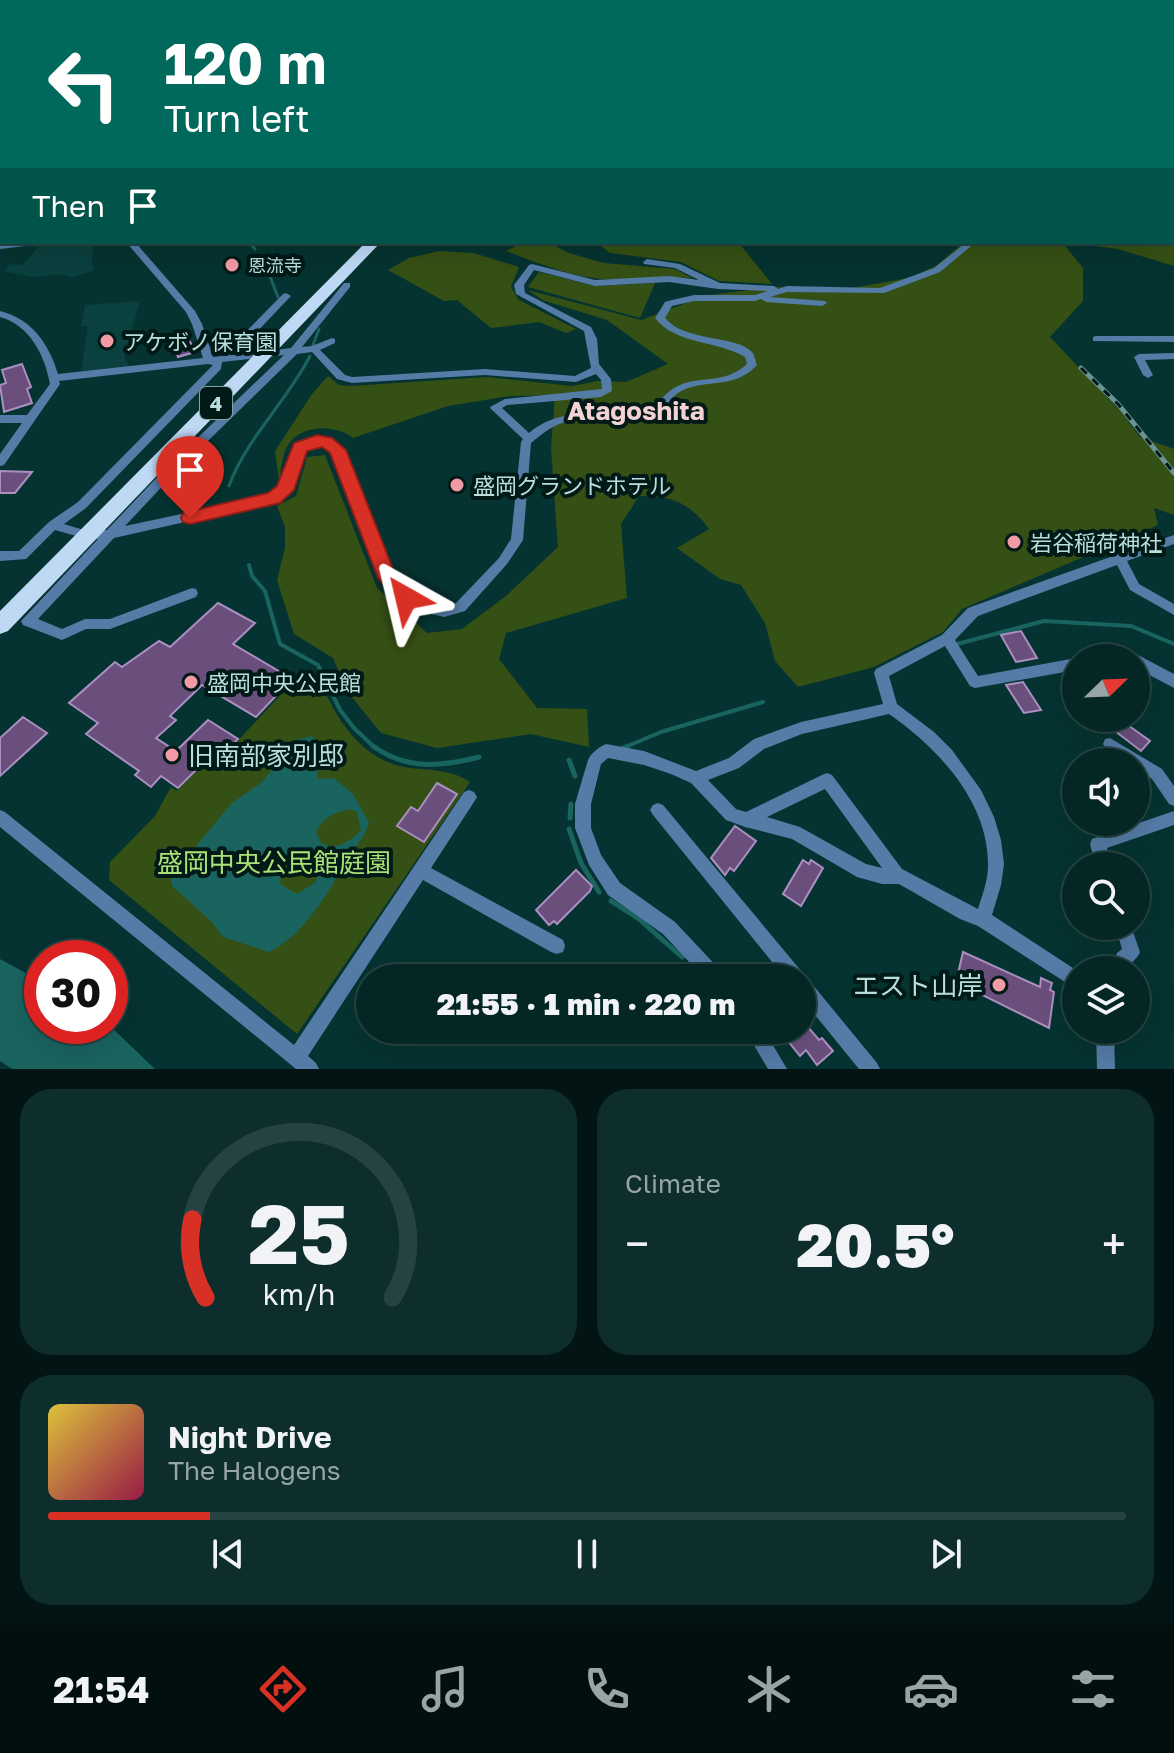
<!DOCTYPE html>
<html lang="en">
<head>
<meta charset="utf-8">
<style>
	body { margin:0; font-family:"Golos Text","Noto Sans JP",sans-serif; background:#0d2e2d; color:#f1f3f6; height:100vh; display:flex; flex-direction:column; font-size:30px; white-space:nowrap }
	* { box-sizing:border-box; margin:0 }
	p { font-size:26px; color:#97a5a7 }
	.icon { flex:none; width:44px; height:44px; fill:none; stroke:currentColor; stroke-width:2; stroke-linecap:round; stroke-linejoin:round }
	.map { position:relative; height:1069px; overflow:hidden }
	.sheet { display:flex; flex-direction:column; gap:20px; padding:20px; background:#021514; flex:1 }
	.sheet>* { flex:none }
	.top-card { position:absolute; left:0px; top:0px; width:1174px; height:244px; box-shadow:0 8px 32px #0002,0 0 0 2px #254342; background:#00695c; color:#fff; overflow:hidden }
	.needle { width:52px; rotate:67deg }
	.controls { position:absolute; left:1062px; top:644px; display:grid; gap:16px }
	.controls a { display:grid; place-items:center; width:88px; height:88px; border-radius:50%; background:#042625; box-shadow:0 8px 32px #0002,0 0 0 2px #254342; font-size:40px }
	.speed { position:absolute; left:24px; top:940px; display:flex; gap:16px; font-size:40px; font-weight:700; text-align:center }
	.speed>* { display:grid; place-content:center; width:104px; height:104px; border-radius:50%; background:#042625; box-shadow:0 8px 32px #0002,0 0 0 2px #254342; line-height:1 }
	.speed .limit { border:12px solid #d22; background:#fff; color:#111 }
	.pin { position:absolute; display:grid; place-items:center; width:68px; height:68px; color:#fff; margin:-82px -34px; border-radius:50% 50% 50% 0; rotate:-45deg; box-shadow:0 0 8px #0007 }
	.pin .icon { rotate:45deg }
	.me { position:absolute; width:88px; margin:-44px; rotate:323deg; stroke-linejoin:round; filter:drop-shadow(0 0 6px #0008) }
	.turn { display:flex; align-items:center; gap:28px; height:168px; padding:0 32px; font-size:36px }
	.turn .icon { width:104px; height:104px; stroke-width:2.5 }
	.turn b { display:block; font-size:56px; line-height:68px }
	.then { display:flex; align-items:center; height:76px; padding:0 32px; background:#0003; gap:16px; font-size:30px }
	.big { font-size:60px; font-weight:800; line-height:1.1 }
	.sheet .tile { flex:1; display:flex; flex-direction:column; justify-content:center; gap:12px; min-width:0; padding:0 28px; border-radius:32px; background:#0d2e2d }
	.sheet .dial { align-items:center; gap:0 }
	.dial svg { height:208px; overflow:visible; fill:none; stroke:#254342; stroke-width:7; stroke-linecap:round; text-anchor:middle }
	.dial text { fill:#f1f3f6; stroke:none }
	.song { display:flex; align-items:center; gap:24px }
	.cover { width:96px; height:96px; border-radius:12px; background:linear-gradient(135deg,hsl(50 70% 55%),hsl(340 70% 35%)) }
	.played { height:8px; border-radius:4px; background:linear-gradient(90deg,#d93025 15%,#254342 15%) }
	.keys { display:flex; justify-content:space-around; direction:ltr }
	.heat { display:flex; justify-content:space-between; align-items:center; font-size:44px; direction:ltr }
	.sheet .tiles { flex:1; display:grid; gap:20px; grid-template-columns:1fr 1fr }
	.tile:last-child { grid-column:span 2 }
	.trip { position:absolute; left:356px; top:964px; width:460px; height:80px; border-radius:40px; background:#042625; box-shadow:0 8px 32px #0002,0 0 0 2px #254342; font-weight:800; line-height:80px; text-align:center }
	.menu { display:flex; height:128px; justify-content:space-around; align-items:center; background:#020f0f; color:#97a5a7 }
	.menu .icon { width:56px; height:56px }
	.menu .active { color:#d93025 }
	.menu b { font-size:36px; color:#f1f3f6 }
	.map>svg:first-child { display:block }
	.built { fill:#0a403e }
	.green { fill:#355014 }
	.water { fill:#1a6460; fill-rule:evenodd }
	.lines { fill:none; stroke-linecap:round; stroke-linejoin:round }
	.stream-far3 { stroke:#1a6460; stroke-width:2 }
	.stream-far2 { stroke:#1a6460; stroke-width:3 }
	.stream-far1 { stroke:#1a6460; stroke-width:4 }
	.stream { stroke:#1a6460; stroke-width:5 }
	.building { fill:#6a4f7d; stroke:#ac8fc1; stroke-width:2 }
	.minor { fill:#547ca7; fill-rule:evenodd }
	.tertiary { fill:#547ca7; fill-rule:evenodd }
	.trunk { fill:#bfd9f5; fill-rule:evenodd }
	.rail-far1-casing { stroke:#6a9391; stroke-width:4 }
	.rail-casing { stroke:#6a9391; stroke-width:5 }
	.rail-far1 { stroke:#011917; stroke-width:2; stroke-dasharray:6; stroke-linecap:butt }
	.rail { stroke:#011917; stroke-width:3; stroke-dasharray:8; stroke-linecap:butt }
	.route { fill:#d93025; stroke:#8d1f18; stroke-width:2 }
	.poi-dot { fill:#f39aa7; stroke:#011917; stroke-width:3 }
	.labels { text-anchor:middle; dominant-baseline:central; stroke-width:8; stroke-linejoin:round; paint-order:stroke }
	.far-poi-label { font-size:18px; fill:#b9dfdc; stroke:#011917; text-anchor:start }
	.shield { fill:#011917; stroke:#82a4a1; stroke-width:2 }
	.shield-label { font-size:20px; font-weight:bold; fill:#b9dfdc }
	.poi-label { font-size:22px; fill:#b9dfdc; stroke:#011917; text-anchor:start }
	.quarter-label { font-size:26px; font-weight:bold; fill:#f4d1d5; stroke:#011917 }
	.near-poi-label { font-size:26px; fill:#b9dfdc; stroke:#011917; text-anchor:start }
	.near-park-label { font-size:26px; fill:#abe076; stroke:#011917 }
</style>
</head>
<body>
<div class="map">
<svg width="1174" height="1069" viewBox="0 0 1174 1069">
	<rect width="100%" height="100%" fill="#053331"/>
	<path class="built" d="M71,242H95L91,259L95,270L72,277L62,274L33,277L4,271L10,264L23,265L39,246Z
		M140,301L124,357L130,367L81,373L88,326H81L85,305Z"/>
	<path class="green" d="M1172,141L1174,266L1118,249L1065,242H1172Z
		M524,242H548L569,253L604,263L675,269L694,279C662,273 632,282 601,279C568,276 536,262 506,251Z
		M596,242H738L772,284L719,281L681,262L610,253Z
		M964,242H1062L1083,268V301L1050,337L1122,413L1140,437L1174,449V515L1154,508L1158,525L962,609L943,632L874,667L798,687L775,661L765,623L741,585L720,579L677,548L709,529C690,503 671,495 639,496L621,524L627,598L506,633L499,659L537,708L587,709L589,747L531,734L437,748L381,733L346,690L333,658L294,634L277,580L285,548V527L277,506L296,496L307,457L325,455L377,588L427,633L462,629L506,596L558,547L551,448L555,395L510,396L448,406L353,438C335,423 297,424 286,449C282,458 281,471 279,481L275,451L312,394L328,376L339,385L351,386L487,377L572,386L598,381L626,382L668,364L607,320L542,300L528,290L641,320L708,295L777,287L853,288L913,277L937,265Z
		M439,251L474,253L519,267L511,287L519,300L576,329L566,333L539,322L491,328L457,300L444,301L388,270L409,258Z
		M539,272L595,286L655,283L640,318L528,287Z
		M298,676L321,681C335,719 362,759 404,767C428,771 449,768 470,782L297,1034L109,880L110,862L155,816L171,787L177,791L211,756L220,760Z"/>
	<path class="water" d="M312,736L320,745L317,779L334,778L353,794L369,822L364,835C336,873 313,931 269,952L223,937L212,922L172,886L171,876L232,803L262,782L296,740ZM350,809L357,812L361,830C350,842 336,851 321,843L316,832C324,816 334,813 350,809ZM309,856C319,864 318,871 316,882L297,894L280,884L282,864Z
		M0,959L42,982V1026H110L155,1069H12L0,1061Z"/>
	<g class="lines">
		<path class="stream-far3" d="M110,0L115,2
			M315,2L321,0"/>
		<path class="stream-far2" d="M249,242L255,249
			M262,256L278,297
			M313,345L319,329
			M229,486C246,439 287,401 310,356"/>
		<path class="stream-far1" d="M249,565L252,576L265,591L280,644L318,665L340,710L354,728L375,748
			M957,644L1044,621L1131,626L1174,644
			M623,748L661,732L763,702"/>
		<path class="stream" d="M373,746C406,770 441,767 479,757
			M623,748L628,746
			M569,760L575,776
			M570,818L571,804
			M569,829L581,863L599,892
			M611,901L639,919L682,957"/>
	</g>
	<path class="building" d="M185,331L195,352L178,357L172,342L178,340L175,334Z
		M22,364L31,387L27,389L32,403L4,412L0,385L6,383L2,370Z
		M0,471L32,472L15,493H0Z
		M218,603L255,623L233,644L292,679L256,717L202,685L170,716L176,720L156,738L176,751L208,720L238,739L220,758L213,753L178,788L161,776L151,787L135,775L139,771L86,734L98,723L69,703L115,662L122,667L159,641L170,647Z
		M1021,631L1037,658L1016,662L1001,635Z
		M1023,682L1041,710L1024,713L1006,685Z
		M23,717L47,733L0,776V738Z
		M1098,718H1118L1150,741L1141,751Z
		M437,783L457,794L424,842L397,826L411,807L418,811Z
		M735,826L756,841L734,871L730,868L725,875L711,858Z
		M803,860L809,864L811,860L823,868L801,906L783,894Z
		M576,870L592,886L590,891L557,924L554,921L549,925L536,910Z
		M963,952L1040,987L1041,978L1052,983L1050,990L1054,992L1049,1028L956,982Z
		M802,1020L819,1040L822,1038L833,1051L817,1065L806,1050L800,1056L779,1030H802Z"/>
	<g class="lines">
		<path class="minor" d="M33,0H39L37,2H31Z
			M52,0H70L65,2H47Z
			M242,0H248L250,2H244Z
			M0,4H2V8H0Z
			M0,30H2V34H0Z
			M2,44V49L0,50V45Z
			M1172,113H1174V118H1172Z
			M1172,131H1174V137H1172Z
			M1172,144H1174V149H1172Z
			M0,206H2V211H0Z
			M12,242H38L34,245L0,249V243Z
			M126,242H135L195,311L202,324L213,357L222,356L283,294L286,293L291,296L289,298L235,355L291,348L344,283H350V287L302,347L312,346L332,338L335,339V343L320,350L345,375L352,377L485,369L575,376L591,368L584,331L516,294L514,285L529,265L532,264L595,280L669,276L699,280L675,268L644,264L643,262L647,259L680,264L720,283L774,286L778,289L787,286L880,288L934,268L967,242H976L940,272L884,293L787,292L770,297L825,301L827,303L822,306L766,302L761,299L755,301H694L672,306L665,318C686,343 736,334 753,353C754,355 756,363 757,365C732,393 697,375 673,397C668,402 665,408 662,413C649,417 638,420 625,421C604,421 583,416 562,423C550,427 541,435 531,443L523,540L507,564L465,611L444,617L411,609L383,581L332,452C324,443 315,444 305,449L291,490L278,501L114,538L38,619L62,629L85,619H110L192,588L196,589L198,593L196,597L110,629H86L62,640L23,625L21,621L98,539H87L55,530L26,559L0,561V551H19L49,522L78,502L213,365L208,364L59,381L60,384L4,465L0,466V454L22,423H0V415H27L50,384C45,356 30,325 0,317V311C32,319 49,344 58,374L203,358L192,324L186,312ZM534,270L595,286L669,282L718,289L768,291L755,295H694L668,301L665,302L655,318C676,345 716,340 745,357L747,364C715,393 684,363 654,409C612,421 566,401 529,433L502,408L507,405L601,397L612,391L611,379L599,364L597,339L591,327L525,293L524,285ZM312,352L337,379L352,383L485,375L576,382L596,374L601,380L602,389L505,399L490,407L491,409L523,439L521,442L511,539L499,558L456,603L444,607L420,601L392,575L343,450C330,434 313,437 296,444L280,488L271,495L125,526L171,477L297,354ZM284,355L163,471L107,530L87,531L64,524L86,508L221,369L222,362Z
			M1096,336H1174V342L1093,341V337Z
			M1174,353V359L1145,360L1153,375L1148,378L1143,375L1134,357L1139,354Z
			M1174,535V544L1127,561L1139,584L1174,604V615L1130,590L1117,565L978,616L955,640L978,676L1076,658V670L975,688L970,686L945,646L889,676L897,704L934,732L952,750L981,790L994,817L1001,840L1004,864L1001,885L992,915L1076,970V989L978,926L960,919L899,884H882L857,877L792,839L745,827L726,820L691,783L671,774L644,765L608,758L601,764L591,804V828L601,855L620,883L675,922L722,972L725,978H704L663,934L608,895L589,865L575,828V804L588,760C591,753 599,747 606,744L644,751L696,771L729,758L754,739L801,722L883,704L874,673L876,669L942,635L968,608L1113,556L1115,554L1122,553ZM889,714C938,748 989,802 988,866C988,881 982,895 978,909L902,869L832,775L827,773L822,775L746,812L736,809L708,780L739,768L764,749L802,734ZM825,789L882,868L866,864L800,827L767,817Z
			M1136,654L1174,674V688L1136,668V658H1130Z
			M1110,738L1162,769L1174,786V806L1169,804L1152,779L1136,769V762C1124,762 1109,755 1103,744L1105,739Z
			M469,790L474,792L477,797L474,802L431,868L563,940L565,946L563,952L557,954L551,952L423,880L308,1056L316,1063L319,1069H296L290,1064L0,827V810L5,812L294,1045L464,792Z
			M658,803L663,805L802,972L804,977L808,979L877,1063L880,1069H859L802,999V978H785L653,815L650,810L653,805Z
			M1174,811V825L1107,848L1112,866H1096L1090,844L1092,839Z
			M1115,926H1131L1140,952C1137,960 1130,962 1127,970H1109L1117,953L1122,949Z
			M745,1030H764L787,1069H768Z
			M1096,1030H1114L1115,1069H1097Z"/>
		<path class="tertiary" d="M797,0H807L796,2Z
			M0,79H2V85H0Z"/>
		<path class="trunk" d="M583,0H593V2H583Z
			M366,242H381L8,631L0,634V611Z"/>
		<g class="rail-far1-casing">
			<path id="rail-far1" d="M227,0L230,2"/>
		</g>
		<g class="rail-casing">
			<path id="rail" d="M1081,368L1118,404L1174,473"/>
		</g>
		<use href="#rail-far1" class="rail-far1"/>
		<use href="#rail" class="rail"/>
	</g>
	<path class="route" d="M317,435L332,438L346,450L395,574L416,598L413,603H399L378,578L330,453L322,447L307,451L294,490L280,503L190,524L183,522L181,518L183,513L268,493L277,486L294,443Z"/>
	<g class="poi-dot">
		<circle cx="232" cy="265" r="8"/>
		<circle cx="107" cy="341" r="8"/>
		<circle cx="457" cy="485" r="8"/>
		<circle cx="1014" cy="542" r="8"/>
		<circle cx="191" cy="682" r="8"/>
		<circle cx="172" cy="755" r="8"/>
		<circle cx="999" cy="985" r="8"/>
	</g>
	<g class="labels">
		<g class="far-poi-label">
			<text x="248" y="265">恩流寺</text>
		</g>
		<rect class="shield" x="200" y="387" width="32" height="32" rx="6"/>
		<g class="shield-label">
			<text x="216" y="403">4</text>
		</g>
		<g class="poi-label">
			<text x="123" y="341">アケボノ保育園</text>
			<text x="473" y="485">盛岡グランドホテル</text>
			<text x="1030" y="542">岩谷稲荷神社</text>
			<text x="207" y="682">盛岡中央公民館</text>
		</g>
		<g class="quarter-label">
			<text x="636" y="410">Atagoshita</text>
		</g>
		<g class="near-poi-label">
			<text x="188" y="755">旧南部家別邸</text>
			<text x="983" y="985" text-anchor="end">エスト山岸</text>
		</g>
		<g class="near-park-label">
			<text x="274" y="862">盛岡中央公民館庭園</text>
		</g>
	</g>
</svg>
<div class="controls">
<a><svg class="needle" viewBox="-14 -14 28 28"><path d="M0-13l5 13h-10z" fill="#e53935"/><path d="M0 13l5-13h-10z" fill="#97a5a7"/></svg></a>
<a><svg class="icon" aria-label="sound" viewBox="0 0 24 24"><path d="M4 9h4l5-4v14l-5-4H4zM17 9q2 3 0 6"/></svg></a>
<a><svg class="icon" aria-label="search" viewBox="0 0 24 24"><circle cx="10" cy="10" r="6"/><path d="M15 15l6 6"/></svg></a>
<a><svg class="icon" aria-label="layers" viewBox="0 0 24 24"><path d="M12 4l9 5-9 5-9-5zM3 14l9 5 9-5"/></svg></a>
</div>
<div class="speed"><div class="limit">30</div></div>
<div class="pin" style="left:190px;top:518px;background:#d93025"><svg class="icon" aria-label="arrive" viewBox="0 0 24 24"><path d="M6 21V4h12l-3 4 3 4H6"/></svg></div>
<svg class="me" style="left:406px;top:598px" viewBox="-20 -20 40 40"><path d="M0-17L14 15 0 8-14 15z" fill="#d93025" stroke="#fff" stroke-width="4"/></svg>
<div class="trip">21:55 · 1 min · 220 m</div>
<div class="top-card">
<div class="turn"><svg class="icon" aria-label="left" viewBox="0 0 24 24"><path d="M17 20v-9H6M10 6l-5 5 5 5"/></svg><div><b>120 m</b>Turn left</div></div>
<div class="then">Then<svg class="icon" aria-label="arrive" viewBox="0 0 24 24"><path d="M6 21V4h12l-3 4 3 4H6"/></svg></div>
</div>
</div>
<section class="sheet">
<div class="tiles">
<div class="tile dial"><svg viewBox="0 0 100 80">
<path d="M14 69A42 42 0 1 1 86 69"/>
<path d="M14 69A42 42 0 0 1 9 39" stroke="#d93025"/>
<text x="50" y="56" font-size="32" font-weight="700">25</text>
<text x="50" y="72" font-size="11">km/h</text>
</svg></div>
<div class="tile"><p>Climate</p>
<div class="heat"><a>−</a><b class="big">20.5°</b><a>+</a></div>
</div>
<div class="tile">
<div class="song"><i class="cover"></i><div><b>Night Drive</b><p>The Halogens</p></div></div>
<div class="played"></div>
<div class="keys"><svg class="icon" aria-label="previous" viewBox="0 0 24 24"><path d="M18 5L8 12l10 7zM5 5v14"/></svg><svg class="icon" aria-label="pause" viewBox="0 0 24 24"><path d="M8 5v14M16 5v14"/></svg><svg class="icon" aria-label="next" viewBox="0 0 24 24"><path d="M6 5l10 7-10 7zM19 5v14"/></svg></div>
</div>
</div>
</section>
<nav class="menu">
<b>21:54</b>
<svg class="icon active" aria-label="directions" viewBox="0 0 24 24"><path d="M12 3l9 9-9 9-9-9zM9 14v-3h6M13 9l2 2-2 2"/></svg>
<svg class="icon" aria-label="music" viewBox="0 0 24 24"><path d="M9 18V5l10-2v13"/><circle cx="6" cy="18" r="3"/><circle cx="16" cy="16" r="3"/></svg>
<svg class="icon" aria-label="phone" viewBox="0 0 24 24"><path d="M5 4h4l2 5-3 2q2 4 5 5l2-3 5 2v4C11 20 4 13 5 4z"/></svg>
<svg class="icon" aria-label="climate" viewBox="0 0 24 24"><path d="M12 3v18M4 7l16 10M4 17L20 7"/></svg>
<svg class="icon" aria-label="car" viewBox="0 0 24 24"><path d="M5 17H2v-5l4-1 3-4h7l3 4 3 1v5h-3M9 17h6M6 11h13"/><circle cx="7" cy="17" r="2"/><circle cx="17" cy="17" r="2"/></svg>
<svg class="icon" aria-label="filters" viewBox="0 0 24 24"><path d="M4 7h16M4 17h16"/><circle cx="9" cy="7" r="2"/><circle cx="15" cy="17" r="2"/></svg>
</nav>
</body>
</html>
